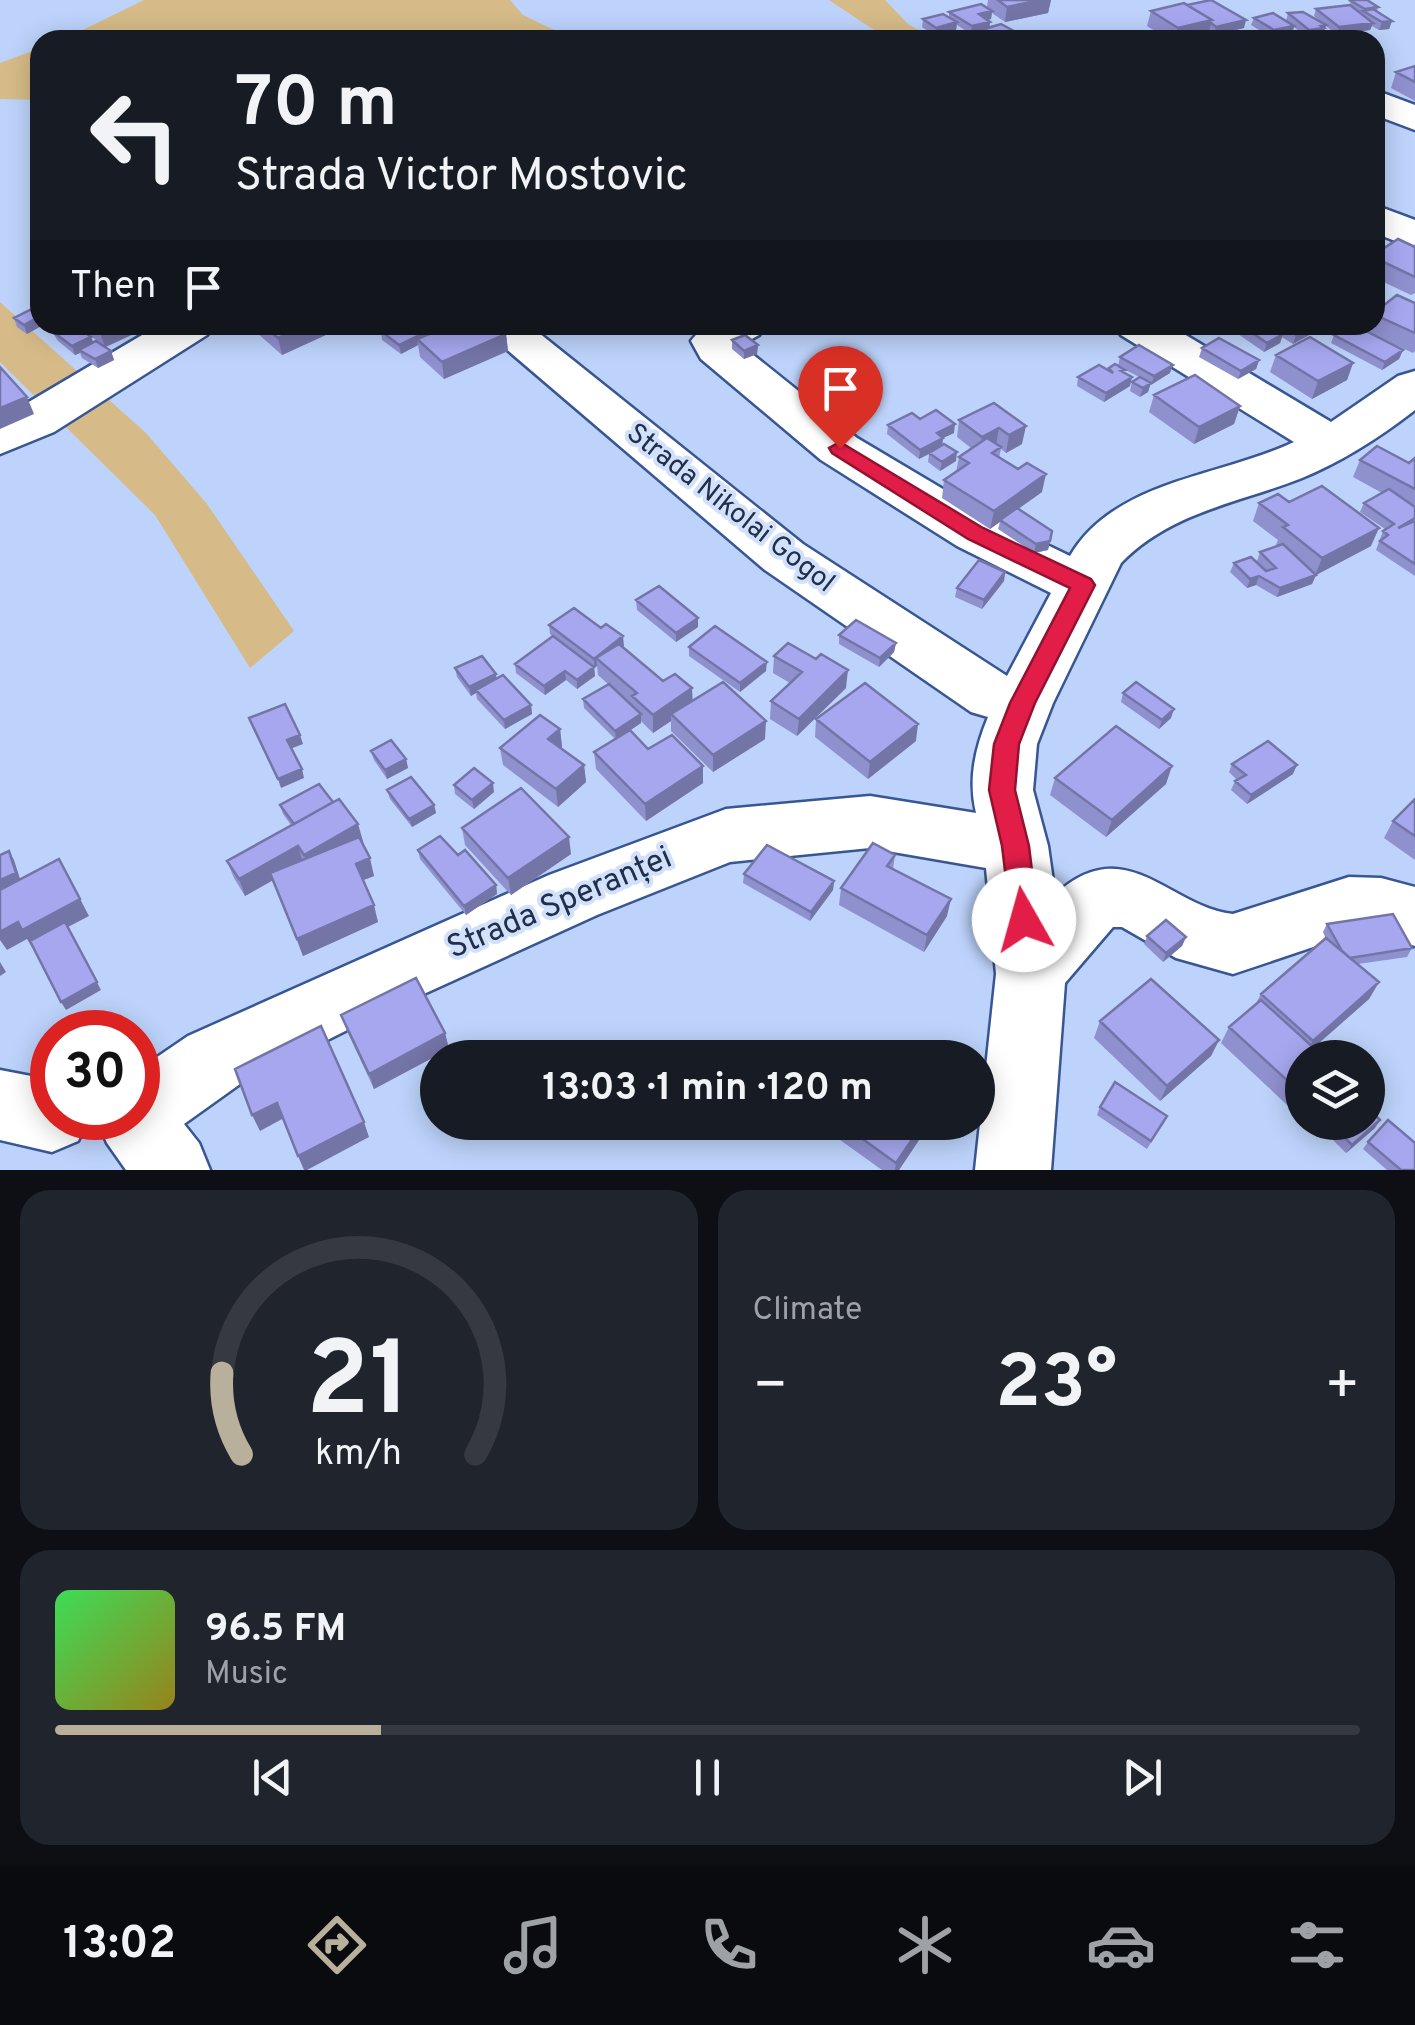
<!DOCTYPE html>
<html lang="en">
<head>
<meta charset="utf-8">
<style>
	body { margin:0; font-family:Overpass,sans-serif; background:#20242c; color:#f1f3f6; height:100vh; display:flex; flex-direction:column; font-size:38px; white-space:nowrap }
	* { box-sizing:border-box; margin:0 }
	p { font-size:32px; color:#9ea1a6 }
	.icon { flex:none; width:55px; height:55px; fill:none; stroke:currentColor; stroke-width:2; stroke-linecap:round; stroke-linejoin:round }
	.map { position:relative; height:1170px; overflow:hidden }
	.side { display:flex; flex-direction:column; gap:20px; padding:20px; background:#0d0f14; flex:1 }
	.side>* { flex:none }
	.banner { position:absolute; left:30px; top:30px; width:1355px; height:305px; border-radius:30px; box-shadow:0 5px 25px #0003; background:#171b24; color:#f1f3f6; overflow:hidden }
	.fabs { position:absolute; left:1285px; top:1040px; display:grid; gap:20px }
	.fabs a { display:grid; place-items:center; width:100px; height:100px; border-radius:50%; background:#171b24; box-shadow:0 5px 25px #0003; font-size:50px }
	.speed { position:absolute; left:30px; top:1010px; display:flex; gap:20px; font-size:50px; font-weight:700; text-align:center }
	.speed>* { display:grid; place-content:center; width:130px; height:130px; border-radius:50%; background:#171b24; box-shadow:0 5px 25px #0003; line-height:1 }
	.speed .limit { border:15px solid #d22; background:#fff; color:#111 }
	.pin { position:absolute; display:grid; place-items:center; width:85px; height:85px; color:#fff; margin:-102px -42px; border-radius:50% 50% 50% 0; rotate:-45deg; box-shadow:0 0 10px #0007 }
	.pin .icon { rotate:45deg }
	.me { position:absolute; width:110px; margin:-55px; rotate:353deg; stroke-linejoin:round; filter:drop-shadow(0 0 8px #0008) }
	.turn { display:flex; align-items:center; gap:35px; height:210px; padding:0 40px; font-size:45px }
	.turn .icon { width:130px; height:130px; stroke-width:2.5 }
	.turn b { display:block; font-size:70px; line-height:85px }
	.then { display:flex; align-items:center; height:95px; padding:0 40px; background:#0003; gap:20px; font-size:38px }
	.big { font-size:75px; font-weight:700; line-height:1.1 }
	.side .card { flex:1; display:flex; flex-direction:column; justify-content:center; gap:15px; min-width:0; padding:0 35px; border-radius:30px; background:#20242c }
	.side .dial { align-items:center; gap:0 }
	.dial svg { height:260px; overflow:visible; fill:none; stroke:#363941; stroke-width:7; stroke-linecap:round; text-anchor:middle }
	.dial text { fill:#f1f3f6; stroke:none }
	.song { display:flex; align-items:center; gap:30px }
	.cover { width:120px; height:120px; border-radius:15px; background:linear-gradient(135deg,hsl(130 70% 55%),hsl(50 70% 35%)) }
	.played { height:10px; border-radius:5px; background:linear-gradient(90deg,#b9b09c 25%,#363941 25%) }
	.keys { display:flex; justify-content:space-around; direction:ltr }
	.heat { display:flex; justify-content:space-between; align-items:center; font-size:55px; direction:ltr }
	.side .tiles { flex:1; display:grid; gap:20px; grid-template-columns:1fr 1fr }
	.card:last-child { grid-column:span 2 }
	.trip { position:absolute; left:420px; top:1040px; width:575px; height:100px; border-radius:50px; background:#171b24; box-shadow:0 5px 25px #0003; font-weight:700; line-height:100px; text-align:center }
	.dock { display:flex; height:160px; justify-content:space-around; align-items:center; background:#090b0e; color:#9ea1a6 }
	.dock .icon { width:70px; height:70px }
	.dock .active { color:#b9b09c }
	.dock b { font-size:45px; color:#f1f3f6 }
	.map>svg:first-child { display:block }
	.green { fill:#d6bb88 }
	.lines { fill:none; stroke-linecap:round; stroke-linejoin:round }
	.minor-casing { stroke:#385691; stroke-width:5 }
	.minor { fill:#fff; fill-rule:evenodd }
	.wall { fill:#8f90ce }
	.shaded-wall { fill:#7475a7 }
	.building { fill:#a6a7ef; stroke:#7475a7; stroke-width:2.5 }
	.route { fill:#e11d48; stroke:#92132f; stroke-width:2.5 }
	.labels { text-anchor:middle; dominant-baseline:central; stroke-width:8; stroke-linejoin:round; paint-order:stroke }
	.street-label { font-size:28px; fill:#212f49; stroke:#d1e0fb }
	.near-street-label { font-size:32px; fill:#212f49; stroke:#d1e0fb }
</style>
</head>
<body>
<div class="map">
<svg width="1415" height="1170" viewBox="0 0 1415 1170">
	<rect width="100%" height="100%" fill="#bdd3fb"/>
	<path class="green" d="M144,0H510L523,15L575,40H62Z
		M829,0H885L908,24L936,40H889Z
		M40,48V100L0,99V63Z
		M0,302L146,433L207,504L294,631L250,668L155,515L0,362Z"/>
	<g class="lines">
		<g class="minor-casing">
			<path id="minor" d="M1375,90L1415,105V130L1375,115Z
				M1375,205L1415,220V249L1375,233Z
				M159,325H214L207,335L54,432L0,454V419Z
				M478,325H529L803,544L1007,676L1051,593L957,546L821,460L701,359L691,341C707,317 740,325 766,325L759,335L741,345L857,438L995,520L1070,556C1114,480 1221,477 1294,442L1121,335L1114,325H1169L1331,422L1398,376L1415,371V410C1380,437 1343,461 1302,478C1239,503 1170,512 1121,563L1053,703L1037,744L1033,790L1048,846L1055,895C1126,829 1170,908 1233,914L1349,877L1381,878L1415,887V946L1381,935H1349L1233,974L1176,958L1122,927H1113L1065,983L1051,1170H975L996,974L986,868L870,848L730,862L597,915L371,1018L240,1084L184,1124L199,1143L210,1170H126L107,1143L96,1118H138V1070L188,1036L549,875L726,809L870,796L976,813C968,779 975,749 988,717L971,712L765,570Z
				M0,1070L52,1080V1118H89L78,1141L52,1152L0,1140Z"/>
		</g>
		<use href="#minor" class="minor"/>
	</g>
	<path class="wall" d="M988,0H1051L1048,13L1005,22L992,13L991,19L987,20L990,22L989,28L1012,30L1010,38L1004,40H988L983,37L984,31L971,34L957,25L956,30L935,36L922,27L923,19L949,17V12L987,7Z
		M1351,1L1378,7L1377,12L1392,21L1389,29L1379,30L1372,26L1370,30L1337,35L1326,26L1322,36L1307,38L1294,27L1292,34L1272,38L1251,25L1254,18L1286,21L1288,13L1323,24L1314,16L1316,9L1350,5Z
		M1151,11L1244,28L1214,35L1209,31L1208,35L1189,40H1169L1147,26Z
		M1415,66V101L1391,88L1396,72Z
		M1415,244V293L1411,295L1375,278V254L1413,246Z
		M1415,303V351L1413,353L1366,331L1403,350L1399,359L1382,370L1331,343L1334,335L1346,327L1342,325H1365L1360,328L1366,331L1368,325H1375V312Z
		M14,318L40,325H43L27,334L17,327Z
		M78,325H153L106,347L111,351L114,360L98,368L82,358L80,353L75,355L57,340L53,332L102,345Z
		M248,325H326L328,334L282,355Z
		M440,325L441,329L506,334L508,351L444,379L420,357L418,345L401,354L382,340L381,331Z
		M1240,325H1310L1312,326L1309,335L1293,344L1282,337L1280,343L1264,352L1238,334Z
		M732,340L758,345L757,354L744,359L732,349Z
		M1202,348L1259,360L1256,369L1238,379L1199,357Z
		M1276,355L1353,363L1347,380L1312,399L1270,372Z
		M1120,357L1170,373L1150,384L1148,392L1140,397L1130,391L1132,382L1139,377L1118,366Z
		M1109,368L1124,373L1132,377L1130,386L1104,402L1077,386L1078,377L1108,370Z
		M1154,395L1240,406L1234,424L1194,444L1149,412Z
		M994,403L1022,444L1006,453L1001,449L999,458L1042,492L1018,509L1052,531L1048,550L1034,553L998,529L1000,522L990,529L942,498L944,480L956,472L959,457L971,448L957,437L959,420Z
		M888,425L954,433L943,438L942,445L956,461L940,471L928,462L929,454L919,459L887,434Z
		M1415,458V576L1376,550L1383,531L1385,529L1360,512L1364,503L1382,493L1353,477L1360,460L1409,463Z
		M1289,502L1371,546L1316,575L1312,584L1277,597L1256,585L1247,588L1230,572L1234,563L1257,561L1260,552L1277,546L1276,545L1278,540L1253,521L1259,503Z
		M1005,572L1004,581L982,609L955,597L957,588Z
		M636,600L698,618V627L676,642L637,610Z
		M549,625L624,646L622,647L663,681L692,700L765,739L713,772L671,731V721L653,733L641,721V723L630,730L648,749L703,766V783L646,821L596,769L594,752L615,739L584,708L583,699L608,684L598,675L597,666L594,667L595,676L577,689L566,680L545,695L516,673L515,664L552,636L550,634Z
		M839,635L896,643L894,652L879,667L839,644Z
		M689,647L766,671L740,692L689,656Z
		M774,656L816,659L846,688L797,736L770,719L771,701L790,683L773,673Z
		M455,668L496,674V679L531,705L532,714L505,729L477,699L476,693L471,696L457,677Z
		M1123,693L1171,718L1159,729L1121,702Z
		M816,719L916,741L868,779L815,737Z
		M560,729L562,747L560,748L584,765L586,782L558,807L503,765L500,748Z
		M371,751L406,759L408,768L387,779L374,760Z
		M1232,764L1293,774L1247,804L1231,790L1235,781L1237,780L1229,772Z
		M1055,778L1166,784L1106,837L1050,795Z
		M454,785L494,792L474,809L455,794Z
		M387,790L434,805L436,813L412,827L390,799Z
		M1415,799V860L1384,838L1393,821Z
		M280,805L363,841L374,876L363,880L378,922L303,956L273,880L245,896L234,878L227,861L291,825L283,814Z
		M462,828L571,854L511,895L465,845Z
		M418,850L496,885L497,894L466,915L420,859Z
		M895,855L893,869L947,916L924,952L839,905L841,888Z
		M744,874L834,881L833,890L810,921L743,883Z
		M1327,924L1412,948L1407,957L1358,964L1379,982L1369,999L1302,1058V1119L1221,1043L1229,1027L1255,1005L1261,994L1326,939L1323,932Z
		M1147,936L1186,937L1182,946L1163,962L1144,944Z
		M341,1015L445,1033L449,1049L374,1089L347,1031Z
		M1100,1021L1219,1040L1211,1056L1160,1101L1094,1038Z
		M1100,1107L1167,1116L1147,1149L1097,1115Z
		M823,1122H931L899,1170H882L822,1127Z
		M1306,1122H1320L1313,1129Z
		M1327,1122H1368L1375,1128L1346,1153L1323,1130Z
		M1368,1142L1415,1170H1387L1363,1149Z"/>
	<path class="shaded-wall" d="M1041,0H1051L1048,13L1005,22L1007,7Z
		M992,11L991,19L978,22L979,14Z
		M1212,20L1208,35L1189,40H1175L1178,28Z
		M1246,20L1244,28L1214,35L1216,27Z
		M1392,21L1389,29L1379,30L1382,22Z
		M957,22L956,30L935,36L936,28Z
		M990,22L989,30L971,34L972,26Z
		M1373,23L1370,30L1337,35L1339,27Z
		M1326,25L1322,36L1307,38L1309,30Z
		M1294,26L1292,34L1272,38L1274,30Z
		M1012,30L1010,38L993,40L994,35Z
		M40,316V325H43L27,334L24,325Z
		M110,325H153L105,347L99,330Z
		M306,325H326L328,334L282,355L278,338Z
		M440,325L442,334L417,339L418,345L401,354L399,345Z
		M1312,326L1309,335L1293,344L1296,335Z
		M506,334L508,351L444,379L442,362Z
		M1283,334L1280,343L1264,352L1267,343Z
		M91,337L95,346L79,350L80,353L75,355L72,346Z
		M758,345L757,354L744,359V351Z
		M1403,350L1399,359L1382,370L1385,362Z
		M111,351L114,360L98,368L95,359Z
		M1259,360L1256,369L1238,379L1241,371Z
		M1353,363L1347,380L1312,399L1318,381Z
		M1173,365L1170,373L1151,385L1154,376Z
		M1132,377L1130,386L1104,402L1106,393Z
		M1151,383L1148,392L1140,397L1143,388Z
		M27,397L34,414L0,429V408Z
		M1240,406L1234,424L1194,444L1199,427Z
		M955,424L954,433L943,438L942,447L919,459L920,450L937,433Z
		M1026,426L1022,444L1006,453L1009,435Z
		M999,428L996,445L979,454L982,437Z
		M957,452L956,461L940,471L942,462Z
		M1046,474L1042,492L990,529L994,511Z
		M1379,528L1371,546L1316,575L1312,584L1277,597L1280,588L1315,575L1322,558Z
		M1050,541L1048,550L1034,553L1036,544Z
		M1005,572L1004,581L982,609L984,600Z
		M1259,576L1256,585L1247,588L1250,579Z
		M698,618V627L676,642V633Z
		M623,636L624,646L601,662L596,658L597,666L594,668V659Z
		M896,643L894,652L879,667L880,658Z
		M767,662L766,671L740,692V683Z
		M594,667L595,676L577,689V680Z
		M848,670L846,688L797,736L799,719Z
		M565,671L566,680L545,695L544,686Z
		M496,674L497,683L476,690V693L471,696L469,687Z
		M692,688L693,706L671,714V721L653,733V715Z
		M531,705L532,714L505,729L504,720Z
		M1174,709L1171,718L1159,729L1162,720Z
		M641,714V723L616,740L615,731Z
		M766,721L765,739L713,772V755Z
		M918,724L916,741L868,779L870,762Z
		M560,729L562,747L550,757L548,739Z
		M300,735L303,744L290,749L287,740Z
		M406,759L408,768L387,779L385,770Z
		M584,765L586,782L558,807L556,789Z
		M1297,765L1293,774L1247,804L1251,795Z
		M703,766V783L646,821L645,804Z
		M1172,766L1166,784L1106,837L1112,820Z
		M302,769L304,778L281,788L278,779Z
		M493,783L494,792L474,809L472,800Z
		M434,805L436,813L412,827L409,819Z
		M358,824L363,841L310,872L304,855Z
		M569,837L571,854L511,895L508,878Z
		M298,846L303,863L245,896L239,879Z
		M9,851L14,860L21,882L0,891V880Z
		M370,858L374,876L361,881L356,864Z
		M59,859L89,916L68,927L101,990L66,1010L61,1002L68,927L32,947L27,939L7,950L0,940V932Z
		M834,881L833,890L810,921L811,912Z
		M496,885L497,894L466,915L464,906Z
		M951,899L947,916L924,952L927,935Z
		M374,905L378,922L303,956L297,939Z
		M1186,937L1182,946L1163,962L1166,953Z
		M0,962L6,972L0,976Z
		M1379,982L1369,999L1303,1057L1313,1041Z
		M445,1033L449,1049L374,1089L369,1074Z
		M1219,1040L1211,1056L1160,1101L1167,1086Z
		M277,1103L284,1118L260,1131L252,1115Z
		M1380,1120L1375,1128L1346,1153L1352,1145Z
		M364,1122L369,1137L307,1170H304L298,1156Z
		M924,1122H931L899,1170H895L896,1163Z"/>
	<path class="building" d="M998,0H1041L1007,7Z
		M1211,0L1246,20L1216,27L1211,23L1212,20L1187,5Z
		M1356,0H1367L1378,7L1365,9L1351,1Z
		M1184,3L1212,20L1178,28L1151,11Z
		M981,4L992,11L979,14L990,22L972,26L949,12Z
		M1350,5L1373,23L1339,27L1316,9Z
		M1373,9L1392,21L1382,22L1363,11Z
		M1303,12L1326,25L1321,26L1324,28L1309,30L1288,13Z
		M1273,13L1294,26L1274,30L1254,18Z
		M943,14L957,22L936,28L923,19Z
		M1001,24L1012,30L994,35L984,29Z
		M1415,66V82L1396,72Z
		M1398,239L1415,247V277L1375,258V254Z
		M1397,295L1415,303V333L1375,315V312Z
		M32,309L40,314V316L24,325L14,318Z
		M68,325H76L91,337L72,346L53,332Z
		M93,325H110L99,330Z
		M263,325H306L278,338Z
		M394,325H440L399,345L381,331Z
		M451,325H496L506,334L442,362L417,339Z
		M1241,325H1268L1283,334L1267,343Z
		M1280,325H1310L1312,326L1296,335Z
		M1348,325H1354L1403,350L1385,362L1334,335Z
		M745,335L758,345L744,351L732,340Z
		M1310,337L1353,363L1318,381L1276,355Z
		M1219,338L1259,360L1241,371L1202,348Z
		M96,341L111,351L95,359L79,350Z
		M1139,345L1173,365L1154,376L1120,357Z
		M1115,364L1125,370L1121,371L1132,377L1106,393L1078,377L1099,365L1113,373L1109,368Z
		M0,367L27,397L0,408Z
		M1195,375L1240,406L1199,427L1154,395Z
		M1140,377L1151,383L1143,388L1132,382Z
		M994,403L1026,426L1009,435L999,428L982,437L959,420Z
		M936,410L955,424L937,433L943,438L920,450L888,425L912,413L920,419Z
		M987,438L1001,447L992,453L1018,469L1027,463L1046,474L994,511L944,480L969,463L959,457Z
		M944,444L957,452L942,462L929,453Z
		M1377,446L1409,463L1415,458V489L1360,460Z
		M1322,486L1379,528L1322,558L1283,527L1288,525L1259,503L1278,494L1289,502Z
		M1389,489L1415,507V518L1398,528L1415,521V564L1380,541L1388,535L1383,531L1394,524L1364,503Z
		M1017,508L1052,531L1050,541L1036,544L1000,520Z
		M1283,544L1316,575L1280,588L1259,576L1250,579L1234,563L1251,557L1266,571L1276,568L1260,552Z
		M979,560L1005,572L984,600L957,588Z
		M659,586L698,618L676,633L636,600Z
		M574,608L601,628L606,624L623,636L594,659L549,625Z
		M856,620L896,643L880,658L839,635Z
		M715,626L767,662L740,683L689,647Z
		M553,636L594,667L577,680L565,671L544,686L515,664Z
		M788,643L816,659L821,654L848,670L799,719L771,701L802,672L774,656Z
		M619,644L663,681L675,674L692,688L653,715L632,696L637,693L596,658Z
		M482,656L496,674L469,687L455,668Z
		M503,675L531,705L504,720L476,690Z
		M723,682L766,721L713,755L671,714Z
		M1136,682L1174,709L1162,720L1123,693Z
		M865,683L918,724L870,762L816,719Z
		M609,684L641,714L615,731L583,699Z
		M285,704L300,735L287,740L302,769L278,779L249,718Z
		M540,715L560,729L548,739L584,765L556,789L500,748Z
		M1116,726L1172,766L1112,820L1055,778Z
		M630,730L648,749L672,735L703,766L645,804L594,752Z
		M391,740L406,759L385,770L371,751Z
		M1268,741L1297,765L1251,795L1235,781L1246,775L1232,764Z
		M474,768L493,783L472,800L454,785Z
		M411,777L434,805L409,819L387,790Z
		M319,784L333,802L294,824L280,805Z
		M521,788L569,837L508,878L462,828Z
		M339,799L358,824L304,855L298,846L239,879L227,861Z
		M1415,799V836L1393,821Z
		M440,836L458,855L465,850L496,885L464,906L418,850Z
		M359,837L370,858L356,864L374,905L297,939L270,873Z
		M873,843L895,855L887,866L951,899L927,935L841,888Z
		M767,845L834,881L811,912L744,874Z
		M9,851L16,873L0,880V855Z
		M59,859L80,899L22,930L18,922L0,932V890Z
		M1393,914L1412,948L1350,958L1342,951L1327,924Z
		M1166,920L1186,937L1166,953L1147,936Z
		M65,922L97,982L61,1002L30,941Z
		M1326,938L1379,982L1313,1041L1261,994Z
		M416,978L445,1033L369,1074L341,1015Z
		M1151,979L1219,1040L1167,1086L1100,1021Z
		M1261,1000L1325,1058H1302V1094L1229,1027Z
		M321,1026L364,1122L298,1156L277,1103L252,1115L235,1069Z
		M874,1046L890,1058H865Z
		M801,1049L814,1058H795Z
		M1115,1082L1167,1116L1151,1141L1100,1107Z
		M1368,1108L1380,1120L1352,1145L1329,1122H1368Z
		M1388,1120L1415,1143V1170H1401L1368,1142Z
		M839,1122H924L896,1163Z"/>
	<path class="route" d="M840,442L983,528L1091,579L1095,585L1035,703L1019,744L1015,790L1029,846L1038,920L1034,929L1024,932L1015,929L1011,920L1002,846L989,790L994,744L1010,703L1070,588L968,539L832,453L829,448Z"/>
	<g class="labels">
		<g class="street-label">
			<text transform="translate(730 509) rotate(38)">Strada Nikolai Gogol</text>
		</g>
		<g class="near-street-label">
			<text transform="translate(560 904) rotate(-23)">Strada Speranței</text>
		</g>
	</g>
</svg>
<div class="fabs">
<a><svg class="icon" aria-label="layers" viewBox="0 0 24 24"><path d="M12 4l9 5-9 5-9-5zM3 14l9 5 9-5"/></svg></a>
</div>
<div class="speed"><div class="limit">30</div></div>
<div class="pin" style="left:840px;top:448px;background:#d93025"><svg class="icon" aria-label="arrive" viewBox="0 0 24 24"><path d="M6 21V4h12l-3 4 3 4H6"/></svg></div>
<svg class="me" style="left:1024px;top:920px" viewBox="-20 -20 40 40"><circle r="19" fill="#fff"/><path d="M0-13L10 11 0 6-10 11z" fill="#e11d48"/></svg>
<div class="trip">13:03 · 1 min · 120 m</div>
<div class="banner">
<div class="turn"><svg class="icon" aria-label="left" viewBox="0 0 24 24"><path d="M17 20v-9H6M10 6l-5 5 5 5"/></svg><div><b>70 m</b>Strada Victor Mostovic</div></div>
<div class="then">Then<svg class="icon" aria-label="arrive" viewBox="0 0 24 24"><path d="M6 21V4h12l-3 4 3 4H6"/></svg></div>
</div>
</div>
<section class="side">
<div class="tiles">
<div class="card dial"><svg viewBox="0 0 100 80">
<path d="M14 69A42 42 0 1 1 86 69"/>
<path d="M14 69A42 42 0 0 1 8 44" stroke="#b9b09c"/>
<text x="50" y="56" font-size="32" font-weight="700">21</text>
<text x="50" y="72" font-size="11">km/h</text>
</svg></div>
<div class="card"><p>Climate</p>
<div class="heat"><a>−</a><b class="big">23°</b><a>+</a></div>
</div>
<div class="card">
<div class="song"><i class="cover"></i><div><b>96.5 FM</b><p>Music</p></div></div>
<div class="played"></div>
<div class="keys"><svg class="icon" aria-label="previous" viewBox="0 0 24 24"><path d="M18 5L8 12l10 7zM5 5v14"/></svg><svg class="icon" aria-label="pause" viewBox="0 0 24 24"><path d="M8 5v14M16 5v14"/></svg><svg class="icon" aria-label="next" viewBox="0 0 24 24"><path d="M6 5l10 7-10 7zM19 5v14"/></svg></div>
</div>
</div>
</section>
<nav class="dock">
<b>13:02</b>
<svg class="icon active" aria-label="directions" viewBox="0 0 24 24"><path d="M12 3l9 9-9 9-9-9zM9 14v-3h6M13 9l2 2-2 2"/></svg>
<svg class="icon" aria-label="music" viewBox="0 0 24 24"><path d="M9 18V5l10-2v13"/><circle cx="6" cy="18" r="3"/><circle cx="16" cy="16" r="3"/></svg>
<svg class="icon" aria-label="phone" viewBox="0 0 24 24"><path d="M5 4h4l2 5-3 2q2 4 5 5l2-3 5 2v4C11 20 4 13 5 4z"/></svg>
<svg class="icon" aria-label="climate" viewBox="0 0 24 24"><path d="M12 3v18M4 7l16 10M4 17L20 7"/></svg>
<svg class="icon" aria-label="car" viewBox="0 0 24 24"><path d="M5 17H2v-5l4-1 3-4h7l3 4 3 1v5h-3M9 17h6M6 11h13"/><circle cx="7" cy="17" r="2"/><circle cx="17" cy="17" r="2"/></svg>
<svg class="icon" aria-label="filters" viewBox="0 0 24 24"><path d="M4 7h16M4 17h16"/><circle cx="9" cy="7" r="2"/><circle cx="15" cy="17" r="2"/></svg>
</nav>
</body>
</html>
